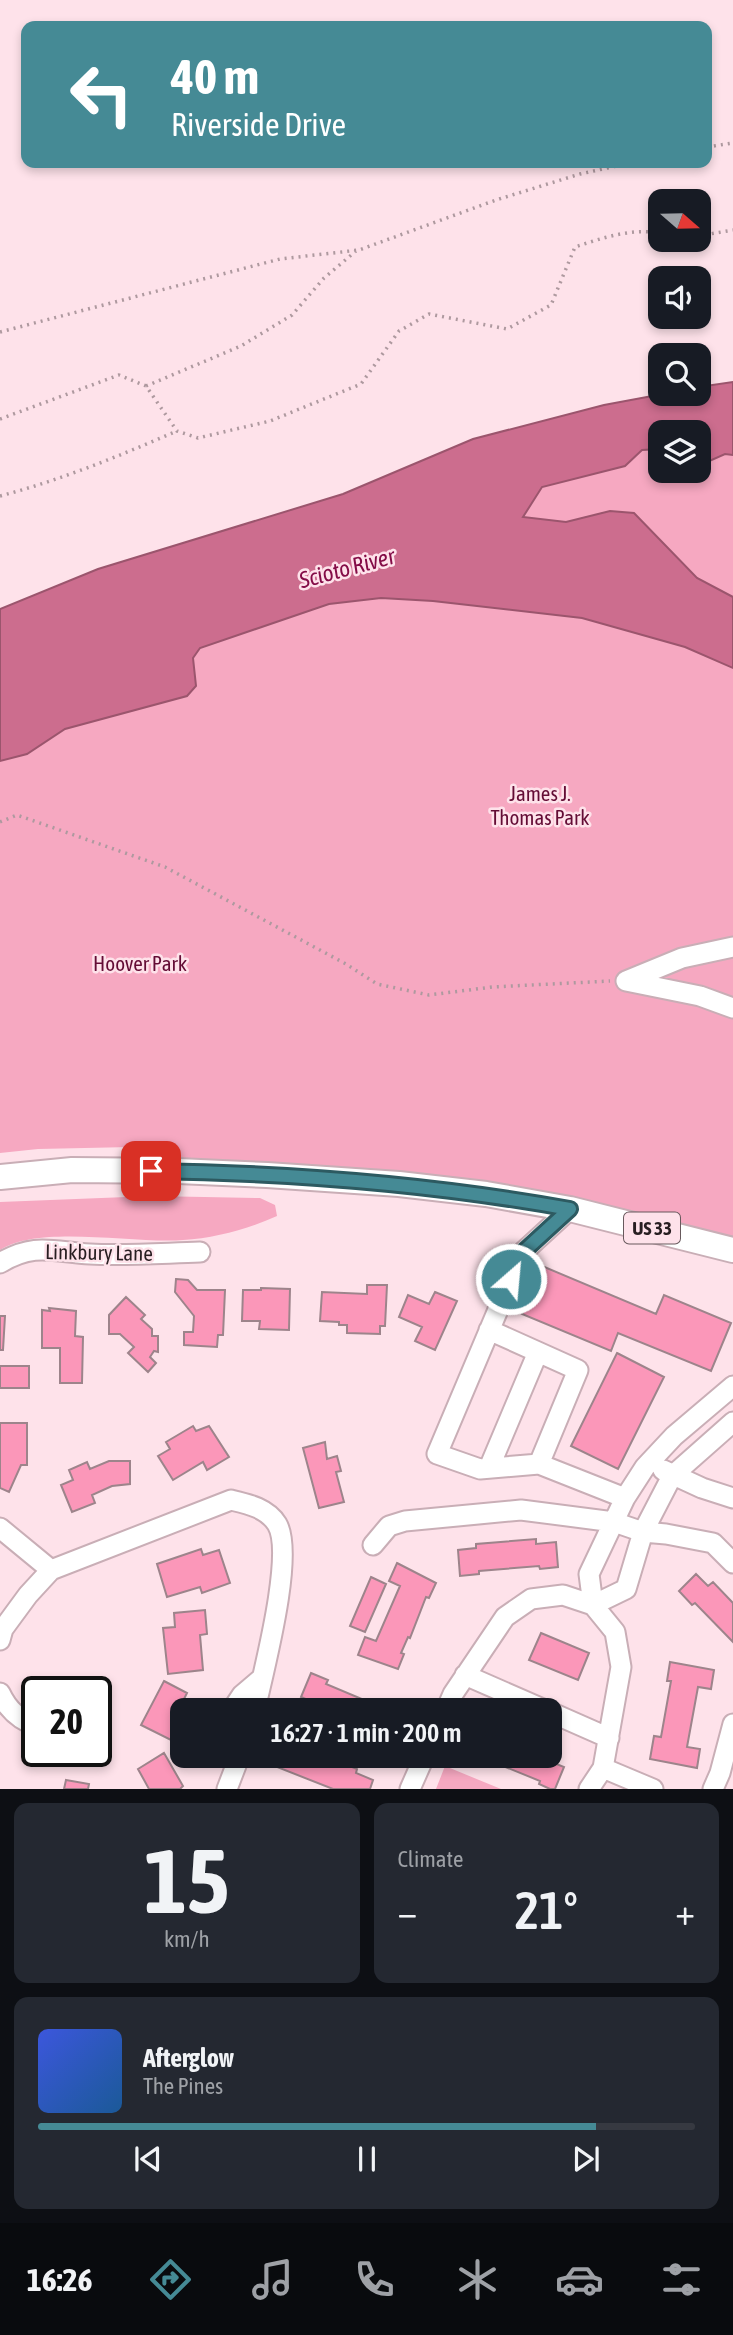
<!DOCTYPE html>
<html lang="en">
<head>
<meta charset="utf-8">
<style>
	body { margin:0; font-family:"Asap Condensed",sans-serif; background:#242831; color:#f1f3f6; height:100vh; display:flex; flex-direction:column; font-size:26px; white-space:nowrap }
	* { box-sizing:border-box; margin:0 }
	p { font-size:23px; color:#9ea1a6 }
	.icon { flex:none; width:38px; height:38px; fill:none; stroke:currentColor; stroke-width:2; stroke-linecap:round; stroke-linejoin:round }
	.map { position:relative; height:1789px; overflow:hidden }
	.drawer { display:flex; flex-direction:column; gap:14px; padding:14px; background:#0d0f14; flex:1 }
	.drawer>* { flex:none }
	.hud { position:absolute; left:21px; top:21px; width:691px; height:147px; border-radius:14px; box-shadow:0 4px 10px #0003; background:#458a95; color:#fff; overflow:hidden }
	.needle { width:46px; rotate:110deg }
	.controls { position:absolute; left:648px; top:189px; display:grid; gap:14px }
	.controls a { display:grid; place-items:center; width:63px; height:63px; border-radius:14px; background:#171b24; box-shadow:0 4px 10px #0003; font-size:35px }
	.speed { position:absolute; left:21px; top:1676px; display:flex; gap:14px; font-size:35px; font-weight:700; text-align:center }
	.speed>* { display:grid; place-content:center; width:91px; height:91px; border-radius:50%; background:#171b24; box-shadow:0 4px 10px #0003; line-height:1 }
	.speed .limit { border:4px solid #111; border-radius:10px; background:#fff; color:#111 }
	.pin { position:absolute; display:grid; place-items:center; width:60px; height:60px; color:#fff; margin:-30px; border-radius:14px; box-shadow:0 4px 10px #0006 }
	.me { position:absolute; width:77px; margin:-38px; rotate:27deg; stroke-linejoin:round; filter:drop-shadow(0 0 5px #0008) }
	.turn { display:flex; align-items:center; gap:24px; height:147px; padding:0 35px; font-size:32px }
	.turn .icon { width:91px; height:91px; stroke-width:2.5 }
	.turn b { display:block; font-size:49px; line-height:60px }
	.big { font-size:52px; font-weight:600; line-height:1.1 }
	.drawer .tile { flex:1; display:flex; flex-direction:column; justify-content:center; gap:10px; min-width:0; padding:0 24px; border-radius:14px; background:#242831 }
	.drawer .dial { align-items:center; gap:0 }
	.dial b { font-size:91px; line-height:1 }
	.song { display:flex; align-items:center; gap:21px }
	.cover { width:84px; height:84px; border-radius:10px; background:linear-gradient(135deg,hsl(230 70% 55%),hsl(210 70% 35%)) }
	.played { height:7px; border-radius:4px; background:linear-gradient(90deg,#458a95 85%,#363941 85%) }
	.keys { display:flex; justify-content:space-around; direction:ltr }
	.heat { display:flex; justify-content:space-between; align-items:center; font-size:38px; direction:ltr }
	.drawer .tiles { flex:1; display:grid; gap:14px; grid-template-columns:1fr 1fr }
	.tile:last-child { grid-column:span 2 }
	.trip { position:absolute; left:170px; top:1698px; width:392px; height:70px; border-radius:14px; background:#171b24; box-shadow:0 4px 10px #0003; font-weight:600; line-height:70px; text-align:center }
	.tab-bar { display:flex; height:112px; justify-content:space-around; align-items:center; background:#090b0e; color:#9ea1a6 }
	.tab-bar .icon { width:49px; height:49px }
	.tab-bar .selected { color:#458a95 }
	.tab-bar b { font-size:32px; color:#f1f3f6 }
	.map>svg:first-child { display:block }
	.green { fill:#f6a8c1 }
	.water { fill:#cc6d8e; stroke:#9b556d; stroke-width:2 }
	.building { fill:#fb97b9; stroke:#9d848b; stroke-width:2 }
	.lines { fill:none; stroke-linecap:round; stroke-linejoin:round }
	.minor-casing { stroke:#c9aeb6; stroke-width:23 }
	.major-casing { stroke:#c9aeb6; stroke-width:28 }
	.path { stroke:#ae999f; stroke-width:3.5; stroke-dasharray:2 5; stroke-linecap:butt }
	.minor { stroke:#fff; stroke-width:19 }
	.major { stroke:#fff; stroke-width:24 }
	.route-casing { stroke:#2d5a61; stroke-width:18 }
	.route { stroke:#458a95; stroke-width:12 }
	.labels { text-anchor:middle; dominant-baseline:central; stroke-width:5; stroke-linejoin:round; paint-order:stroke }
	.shield { fill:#fee2ea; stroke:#68595d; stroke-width:2 }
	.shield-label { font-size:19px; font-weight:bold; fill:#281e21 }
	.park-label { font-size:21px; fill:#640c35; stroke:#fee2ea }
	.street-label { font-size:21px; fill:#281e21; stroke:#fee2ea }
	.water-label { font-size:23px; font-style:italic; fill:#840c47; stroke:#fee2ea }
</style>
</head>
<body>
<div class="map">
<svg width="733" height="1789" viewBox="0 0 733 1789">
	<rect width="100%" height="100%" fill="#fee2ea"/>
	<path class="green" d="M660,449V471H698V461L705,463L725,454L733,455V597L697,578L646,525L610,511L566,522L522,517L542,487L625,466L642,450Z
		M380,598L433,601L582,618L685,647L733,668V1249L570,1209L178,1171V1146L38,1149L0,1153V761L27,754L65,729L187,696L196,686L193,658L200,648L329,604Z
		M152,1196L260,1198L275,1205L277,1216C248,1229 215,1238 183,1240C136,1244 38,1224 0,1250V1202Z
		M445,1766L501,1789H436Z"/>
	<path class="water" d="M733,382V455L725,454L705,463L698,461V432H660V449L642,450L625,466L542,487L523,517L566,522L610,511L634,513L697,578L733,597V668L685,647L582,618L433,601L381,598L329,604L200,648L193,658L196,686L187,696L65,729L27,754L0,761V609L98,569L343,494L473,439L604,405L663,394H698V387Z"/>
	<path class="building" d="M542,1266L656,1314L664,1295L731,1323L711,1371L618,1333L611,1351L522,1314Z
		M176,1279L188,1280L197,1290H225L223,1335H218L217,1347L184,1345V1332H193L194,1316L175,1292Z
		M367,1285H387L385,1326H380V1334L347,1333V1325H339V1322L320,1321L322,1292L367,1294Z
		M261,1288L290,1289L289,1330L259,1329L260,1321H242L243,1290H261Z
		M435,1292L457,1301L435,1350L415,1341L422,1327L399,1317L408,1295L429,1304Z
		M126,1297L145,1315L141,1319L152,1329V1336H158V1352L154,1351L150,1357L156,1363L148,1372L128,1353L134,1347L120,1334H109V1315Z
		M49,1308L76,1311L75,1336L83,1337L82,1383H60V1348H42V1310L50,1311Z
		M0,1316H5L3,1350H0Z
		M617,1353L664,1377L618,1469L571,1446Z
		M0,1366H29V1388H0Z
		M0,1423H27V1465H21L9,1492L0,1488Z
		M193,1426L196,1431L209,1426L229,1457L207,1470L203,1462L173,1480L158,1456L170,1449L166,1442Z
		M325,1442L327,1459L337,1456L341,1471L336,1472L344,1502L319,1508L303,1448Z
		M109,1461H130V1484L112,1486L92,1495L95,1503L72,1512L61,1485L73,1480L69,1470L87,1462L90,1469Z
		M536,1539V1544L556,1542L558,1567L540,1569L539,1566L479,1571V1574L460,1576L458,1550L476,1548V1544Z
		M201,1549L203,1555L219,1550L230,1583L202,1593L200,1587L167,1597L157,1564Z
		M397,1563L436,1583L429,1598L426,1597L410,1638L408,1637L401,1653L404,1654L398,1669L358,1655L365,1637L376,1641L400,1586L389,1581Z
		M696,1574L708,1586L713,1582L733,1603V1642L695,1603L692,1605L679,1591Z
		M371,1577L386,1584L365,1632L350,1626Z
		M205,1610L207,1634L200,1635L203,1670L168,1674L163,1628L175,1627L174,1613Z
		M541,1633L589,1653L578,1680L529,1660Z
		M670,1662L714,1670L711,1689L698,1687L687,1747L700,1749L697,1768L650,1759L654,1736L661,1737L671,1681H667Z
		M311,1673L328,1680L326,1684L383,1708L385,1704L399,1710H319L315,1708L317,1704L301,1697Z
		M164,1681L187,1693L177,1713L182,1716V1740L179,1744L141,1725Z
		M164,1753L183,1786L180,1789H149L138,1769Z
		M276,1755H323L357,1769L356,1773L373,1780L370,1789H333L272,1765Z
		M471,1755H548L551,1756L549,1761L564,1767L555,1789H550L539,1784L540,1781L481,1757L480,1759Z
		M66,1780L89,1784L88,1789H64Z"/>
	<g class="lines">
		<g class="minor-casing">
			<path id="minor" d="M733,947L682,958L626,981L700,996L733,1008
				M570,1209L522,1253L437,1454L480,1469L539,1464L625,1498
				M0,1263C35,1242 53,1252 90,1254C126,1256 164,1253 200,1252
				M489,1330L578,1370L539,1464
				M489,1468L538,1352
				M663,1470L702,1488L733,1498
				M0,1528L51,1570
				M373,1545L389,1526L405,1521L521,1510L614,1522L643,1532L666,1534L713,1543L733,1563
				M593,1605L626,1589L643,1532L672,1476L733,1422
				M0,1640L3,1629L28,1595L51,1570L231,1500C248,1504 267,1508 277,1524C295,1554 263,1673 255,1710
				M465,1675L545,1710
				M0,1693C8,1710 19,1720 37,1726
				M232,1710L242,1695L262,1678
				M446,1710L453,1694L505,1617L531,1599L563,1595L593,1605
				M550,1712L609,1738
				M603,1768L653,1789
				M227,1789L240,1755
				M410,1789L425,1755
				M589,1789L603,1768L621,1667L615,1632L593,1605L589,1574L625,1498L645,1467L674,1436L733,1386
				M713,1789L720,1773L733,1724"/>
		</g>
		<g class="major-casing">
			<path id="major" d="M0,1177L72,1170L178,1171L267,1175L399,1184L486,1194L570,1209L733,1250"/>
		</g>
		<path class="path" d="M707,147L733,143
			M698,236L733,230
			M0,332L280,259L359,250L496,200L580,174L630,163
			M146,386L241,346L292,315L324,278L356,251
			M0,419L119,375L146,386L177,431L198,438L270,421L361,384L399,331L429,314L507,329L551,305L575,247C602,238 631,228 660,233
			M0,496C61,480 119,456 177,431
			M0,822L17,815L165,867L346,964L377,984L429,995L492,987L610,981"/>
		<use href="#minor" class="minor"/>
		<use href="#major" class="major"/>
	</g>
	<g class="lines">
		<g class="route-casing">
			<path id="route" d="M151,1171C292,1173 432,1184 570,1209L522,1253L511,1279"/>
		</g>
		<use href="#route" class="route"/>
	</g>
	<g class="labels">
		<rect class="shield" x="624" y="1212.5" width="56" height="31" rx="5"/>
		<g class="shield-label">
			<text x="652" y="1228">US 33</text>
		</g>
		<g class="park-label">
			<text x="540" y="793">James J.<tspan x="540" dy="24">Thomas Park</tspan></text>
			<text x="140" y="963">Hoover Park</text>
		</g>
		<g class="street-label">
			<text transform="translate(99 1252) rotate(1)">Linkbury Lane</text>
		</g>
		<g class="water-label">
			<text transform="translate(347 568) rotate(-15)">Scioto River</text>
		</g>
	</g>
</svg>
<div class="controls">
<a><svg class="needle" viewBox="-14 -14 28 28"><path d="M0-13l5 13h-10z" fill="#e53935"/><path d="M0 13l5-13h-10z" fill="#9ea1a6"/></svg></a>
<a><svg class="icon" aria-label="sound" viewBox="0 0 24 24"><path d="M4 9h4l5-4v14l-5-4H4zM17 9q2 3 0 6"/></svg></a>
<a><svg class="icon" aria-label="search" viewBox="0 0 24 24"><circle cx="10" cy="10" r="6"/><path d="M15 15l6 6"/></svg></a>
<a><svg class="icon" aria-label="layers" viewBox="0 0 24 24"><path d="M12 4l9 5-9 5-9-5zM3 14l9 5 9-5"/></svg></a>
</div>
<div class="speed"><div class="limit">20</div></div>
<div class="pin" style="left:151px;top:1171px;background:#d93025"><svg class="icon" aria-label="arrive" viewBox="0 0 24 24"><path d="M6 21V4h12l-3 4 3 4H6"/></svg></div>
<svg class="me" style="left:511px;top:1279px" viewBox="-20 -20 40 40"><circle r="17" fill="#458a95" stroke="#fff" stroke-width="3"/><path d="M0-11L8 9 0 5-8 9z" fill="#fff"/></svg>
<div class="trip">16:27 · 1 min · 200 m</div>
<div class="hud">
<div class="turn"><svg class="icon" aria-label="left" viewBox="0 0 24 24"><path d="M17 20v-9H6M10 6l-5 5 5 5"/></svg><div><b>40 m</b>Riverside Drive</div></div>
</div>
</div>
<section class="drawer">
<div class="tiles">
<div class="tile dial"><b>15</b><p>km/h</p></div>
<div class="tile"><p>Climate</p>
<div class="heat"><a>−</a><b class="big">21°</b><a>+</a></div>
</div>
<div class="tile">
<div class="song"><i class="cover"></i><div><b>Afterglow</b><p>The Pines</p></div></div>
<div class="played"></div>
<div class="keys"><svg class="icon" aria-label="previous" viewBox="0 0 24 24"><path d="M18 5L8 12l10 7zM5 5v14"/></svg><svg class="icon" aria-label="pause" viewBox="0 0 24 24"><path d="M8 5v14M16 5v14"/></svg><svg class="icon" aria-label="next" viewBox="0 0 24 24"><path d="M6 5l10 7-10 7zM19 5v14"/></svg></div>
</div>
</div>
</section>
<nav class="tab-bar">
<b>16:26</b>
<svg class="icon selected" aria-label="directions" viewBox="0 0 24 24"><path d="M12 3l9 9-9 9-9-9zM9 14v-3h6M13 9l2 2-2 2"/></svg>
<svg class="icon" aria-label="music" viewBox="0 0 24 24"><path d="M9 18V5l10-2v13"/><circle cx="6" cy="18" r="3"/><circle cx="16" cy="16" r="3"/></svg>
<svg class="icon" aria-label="phone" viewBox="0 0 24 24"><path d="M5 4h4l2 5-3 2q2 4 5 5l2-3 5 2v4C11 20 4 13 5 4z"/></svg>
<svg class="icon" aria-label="climate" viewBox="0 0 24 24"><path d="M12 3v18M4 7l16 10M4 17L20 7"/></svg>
<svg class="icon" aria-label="car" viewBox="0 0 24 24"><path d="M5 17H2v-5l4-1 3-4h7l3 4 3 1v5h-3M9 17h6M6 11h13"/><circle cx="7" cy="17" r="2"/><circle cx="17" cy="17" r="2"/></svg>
<svg class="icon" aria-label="filters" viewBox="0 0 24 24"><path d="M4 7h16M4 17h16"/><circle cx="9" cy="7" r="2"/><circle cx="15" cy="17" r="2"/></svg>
</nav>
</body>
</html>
